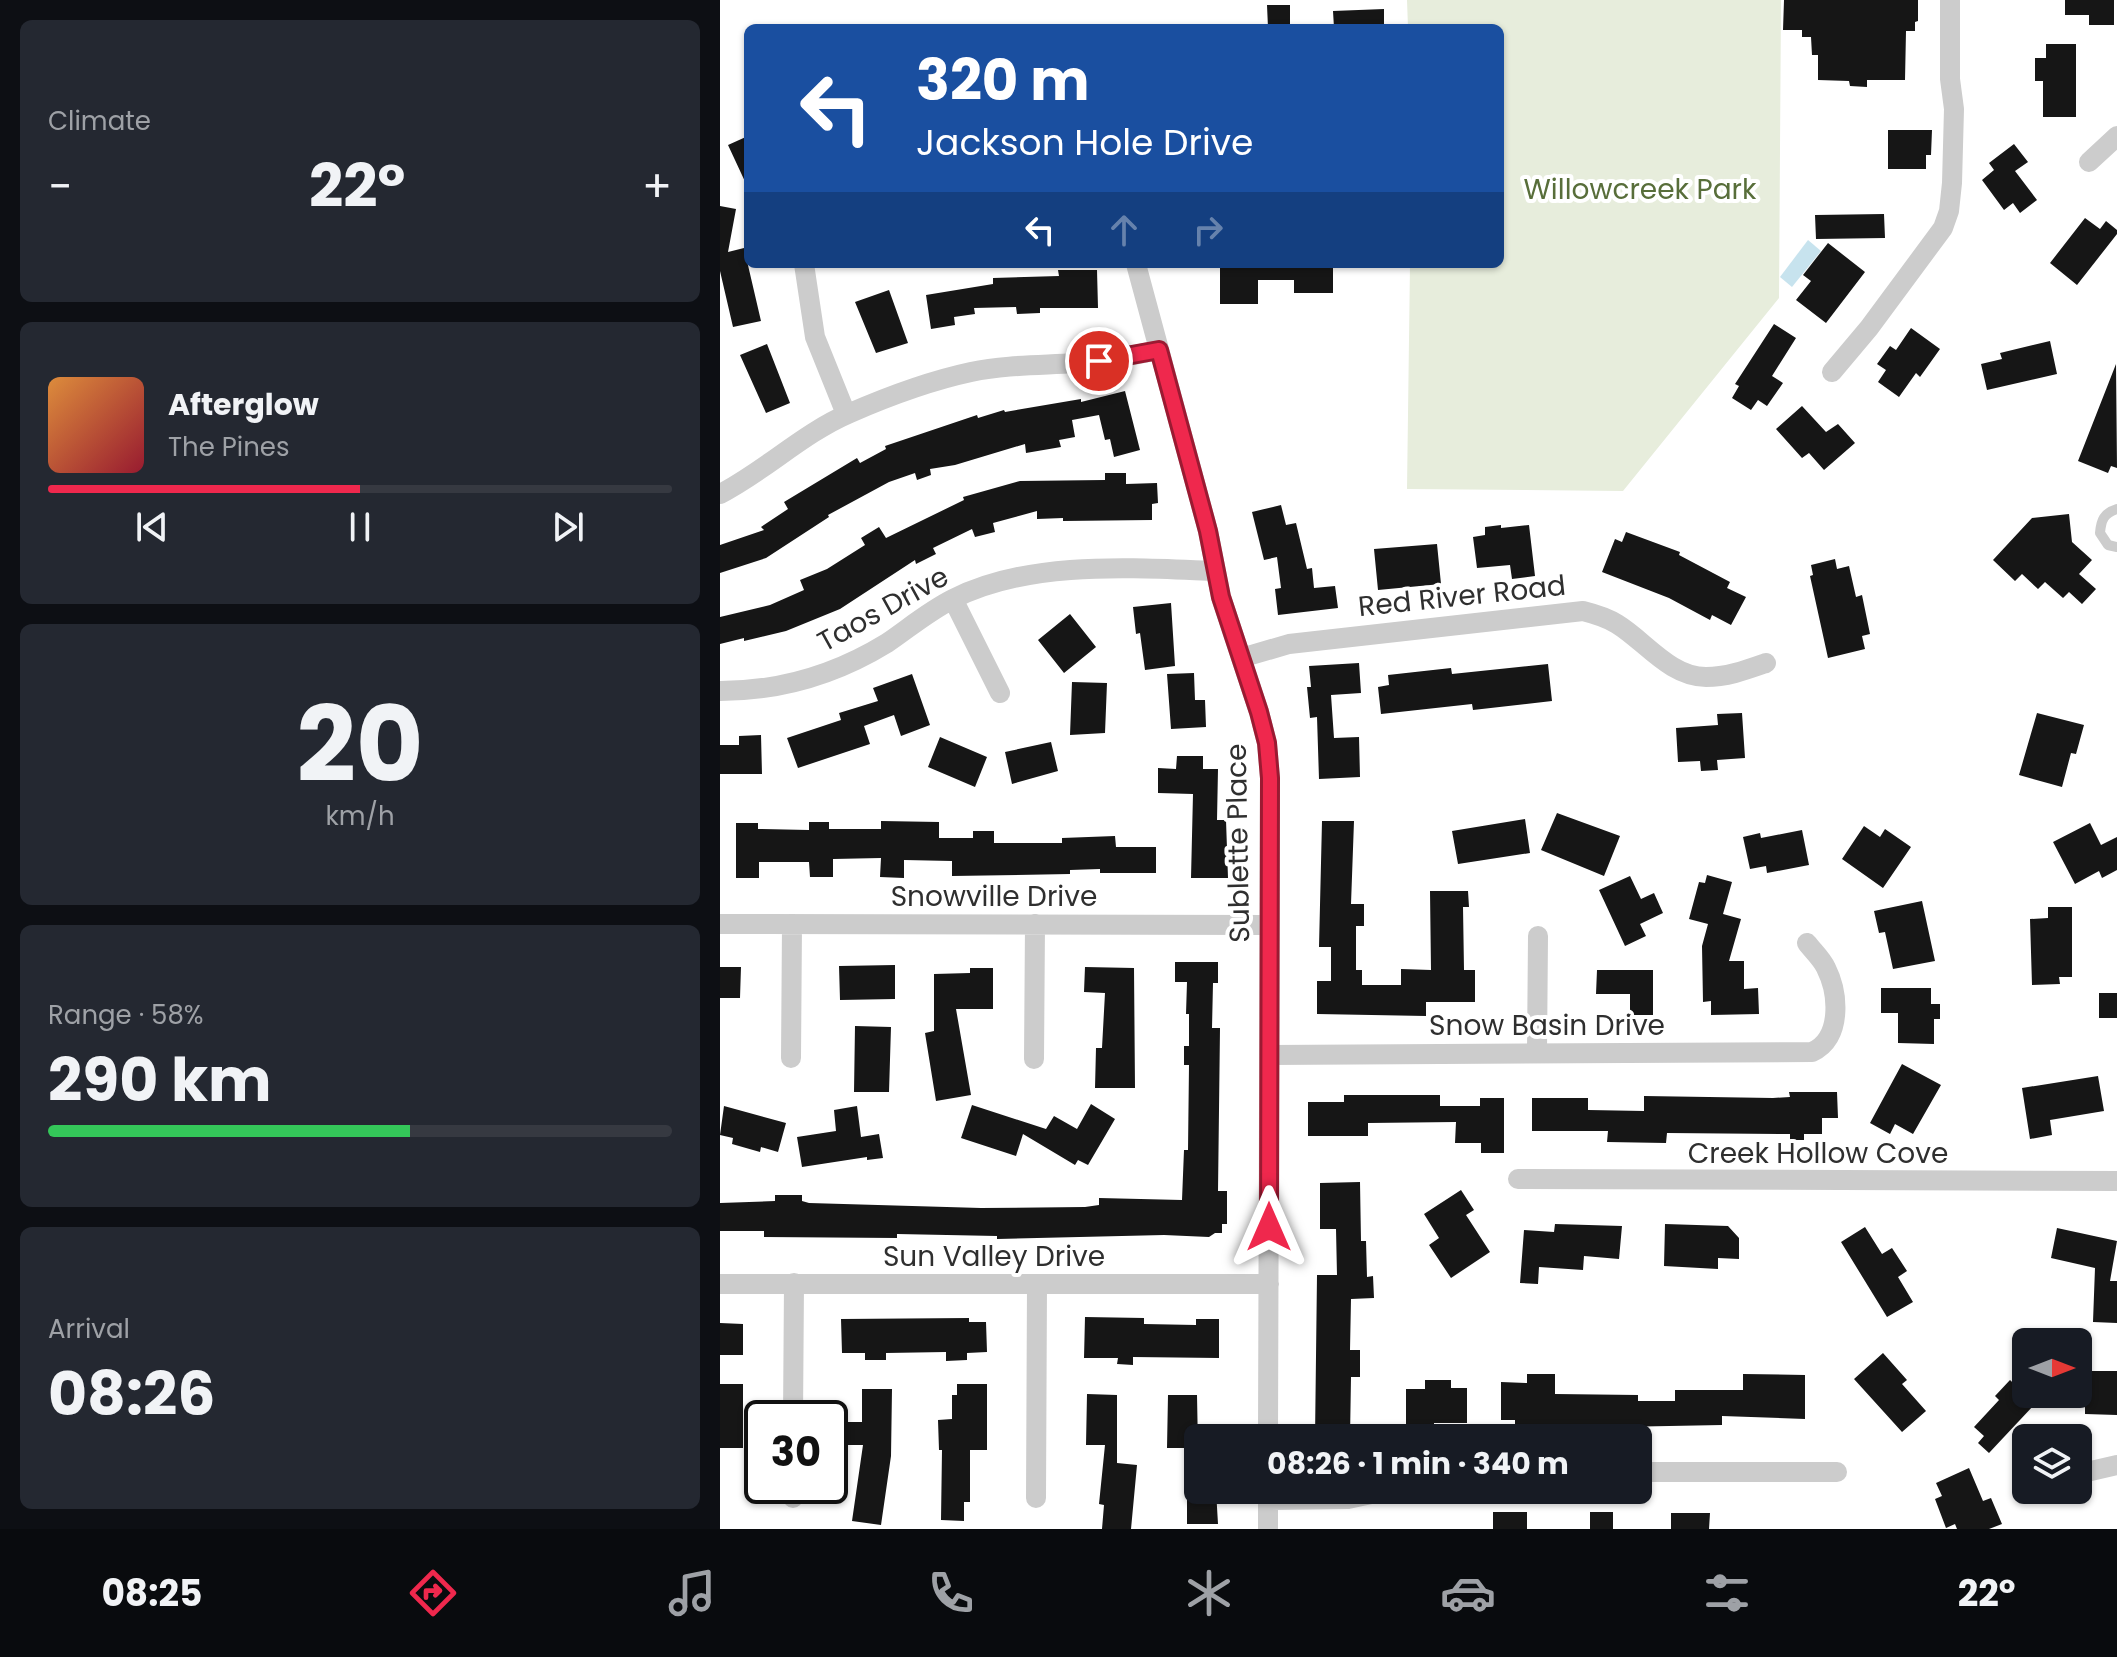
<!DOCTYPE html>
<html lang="en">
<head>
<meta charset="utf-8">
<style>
	body { margin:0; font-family:Poppins,sans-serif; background:#242831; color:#f1f3f6; height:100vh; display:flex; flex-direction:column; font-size:30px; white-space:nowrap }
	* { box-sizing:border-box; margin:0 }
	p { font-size:26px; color:#9ea1a6 }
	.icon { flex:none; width:44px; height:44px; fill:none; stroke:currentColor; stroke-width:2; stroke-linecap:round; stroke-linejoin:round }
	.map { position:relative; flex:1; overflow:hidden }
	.panel { display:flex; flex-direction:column; gap:20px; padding:20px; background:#0d0f14; width:720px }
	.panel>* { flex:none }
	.guide { position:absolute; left:24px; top:24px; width:760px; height:244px; border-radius:12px; box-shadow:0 2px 6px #0004; background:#1a4fa0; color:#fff; overflow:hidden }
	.needle { width:52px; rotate:90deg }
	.fabs { position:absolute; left:1292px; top:1328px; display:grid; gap:16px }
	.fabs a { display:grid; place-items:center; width:80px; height:80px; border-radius:12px; background:#171b24; box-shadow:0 2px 6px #0004; font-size:40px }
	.speed { position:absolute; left:24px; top:1400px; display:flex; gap:16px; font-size:40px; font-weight:700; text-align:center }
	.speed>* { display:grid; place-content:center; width:104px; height:104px; border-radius:50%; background:#171b24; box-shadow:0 2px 6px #0004; line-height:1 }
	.speed .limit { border:4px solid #111; border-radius:12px; background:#fff; color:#111 }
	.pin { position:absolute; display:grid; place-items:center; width:68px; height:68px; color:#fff; margin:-34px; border:4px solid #fff; border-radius:50%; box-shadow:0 2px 8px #0007 }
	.me { position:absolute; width:88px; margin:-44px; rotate:0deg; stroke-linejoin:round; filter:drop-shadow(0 0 6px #0008) }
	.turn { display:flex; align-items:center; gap:28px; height:168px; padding:0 40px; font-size:36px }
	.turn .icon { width:104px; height:104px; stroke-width:2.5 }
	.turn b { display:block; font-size:56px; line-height:68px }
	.lanes { display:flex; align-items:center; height:76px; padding:0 40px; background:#0003; justify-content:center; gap:40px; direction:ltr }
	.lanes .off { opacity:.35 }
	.big { font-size:60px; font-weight:700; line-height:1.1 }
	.panel .card { flex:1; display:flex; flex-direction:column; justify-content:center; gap:12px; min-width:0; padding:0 28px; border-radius:12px; background:#242831 }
	.panel .dial { align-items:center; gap:0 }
	.dial b { font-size:104px; line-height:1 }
	.song { display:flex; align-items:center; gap:24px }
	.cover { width:96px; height:96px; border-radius:12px; background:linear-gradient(135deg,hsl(30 70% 55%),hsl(350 70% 35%)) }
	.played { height:8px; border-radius:4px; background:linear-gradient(90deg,#ef284d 50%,#363941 50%) }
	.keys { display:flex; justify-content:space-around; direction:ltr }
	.heat { display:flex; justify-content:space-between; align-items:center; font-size:44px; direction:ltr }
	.charge { height:12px; border-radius:6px; background:linear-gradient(90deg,#34c759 58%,#363941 0) }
	.trip { position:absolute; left:464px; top:1424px; width:468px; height:80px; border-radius:12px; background:#171b24; box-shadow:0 2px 6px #0004; font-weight:700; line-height:80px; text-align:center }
	.tabs { display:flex; height:128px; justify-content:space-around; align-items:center; background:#090b0e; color:#9ea1a6 }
	.tabs .icon { width:56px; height:56px }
	.tabs .on { color:#ef284d }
	.tabs b { font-size:36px; color:#f1f3f6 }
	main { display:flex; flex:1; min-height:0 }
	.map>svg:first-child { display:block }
	.green { fill:#e7eddc }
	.water { fill:#c7e3ee }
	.building { fill:#161616 }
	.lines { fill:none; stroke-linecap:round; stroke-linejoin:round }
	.service { stroke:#ccc; stroke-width:10 }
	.minor { stroke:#ccc; stroke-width:20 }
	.route-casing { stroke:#9b1a32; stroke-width:20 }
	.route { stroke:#ef284d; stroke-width:14 }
	.labels { text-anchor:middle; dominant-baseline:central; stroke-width:8; stroke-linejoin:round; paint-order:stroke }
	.park-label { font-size:28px; fill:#586e3a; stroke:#fff }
	.street-label { font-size:28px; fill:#2f2f2f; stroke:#fff }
</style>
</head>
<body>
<main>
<section class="panel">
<div class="card"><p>Climate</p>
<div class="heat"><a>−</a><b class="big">22°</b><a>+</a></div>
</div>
<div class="card">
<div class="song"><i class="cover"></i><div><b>Afterglow</b><p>The Pines</p></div></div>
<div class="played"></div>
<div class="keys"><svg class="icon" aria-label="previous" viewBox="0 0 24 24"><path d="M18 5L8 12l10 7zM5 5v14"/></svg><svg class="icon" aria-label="pause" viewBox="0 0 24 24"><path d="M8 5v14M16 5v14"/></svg><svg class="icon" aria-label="next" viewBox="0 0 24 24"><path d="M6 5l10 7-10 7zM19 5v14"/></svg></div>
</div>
<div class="card dial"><b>20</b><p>km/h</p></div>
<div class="card"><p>Range · 58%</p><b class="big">290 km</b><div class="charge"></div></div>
<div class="card"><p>Arrival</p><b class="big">08:26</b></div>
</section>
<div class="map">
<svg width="1397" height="1529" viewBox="0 0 1397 1529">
	<rect width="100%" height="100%" fill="#fff"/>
	<path class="green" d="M687,0H1061L1059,298L903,491L687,489L690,264H780V28H688Z"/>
	<path class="water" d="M1088,240L1101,251L1072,287L1060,277Z"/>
	<path class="building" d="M1064,0H1198V21L1195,22V31H1186L1185,80H1147V87L1130,86L1129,81L1098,80V55H1092L1091,37H1082V30H1063Z
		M1345,0H1394V25H1369V15H1345Z
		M547,5H570V28H548Z
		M664,9V28H614L613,11Z
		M1326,44H1356V117H1323V81H1315V58H1326Z
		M1168,130H1212L1211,155H1206V169H1168Z
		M28,136V188L8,145Z
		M1294,144L1308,162L1295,171L1317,200L1300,213L1293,203L1284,210L1262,180L1274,170L1269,163Z
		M0,206L16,209L8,252L24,248L41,321L13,327L0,271Z
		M1164,214L1165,238L1096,239L1095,215Z
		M1365,218L1380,229L1386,221L1397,230V234L1357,285L1330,263Z
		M1108,243L1145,272L1106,323L1076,300L1091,281L1083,275Z
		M500,264H613V293H574V280H538V304H500Z
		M338,270H377L378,308H320V313L297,314L296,307L254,308L255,314L234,317L235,325L211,329L206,295L273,284V278L339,276Z
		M169,290L188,343L156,353L135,302Z
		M1054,324L1076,338L1052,376L1063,383L1047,406L1038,400L1031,410L1012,398L1019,386L1015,384Z
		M1191,328L1220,349L1200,377L1196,373L1179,397L1158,382L1166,370L1157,364L1170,346L1176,350Z
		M1330,341L1337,374L1267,390L1261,364L1282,359L1280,353Z
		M47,344L70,403L46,413L20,355Z
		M1396,364L1397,468L1391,466L1388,473L1358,461Z
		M405,391L420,450L394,457L390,439L385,440L379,415L352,420L355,437L339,440L341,447L306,453L305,444L235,465L210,469L211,475L197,480L195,473L169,482L108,515L109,517L46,558L0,573V545L44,530L41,527L68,509L64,502L137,458L140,463L166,449L165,446L257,415L258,418L284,410L285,412L361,399V402Z
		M1082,406L1106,432L1118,424L1135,443L1104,470L1089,453L1082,458L1056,429Z
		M385,473H406V484L437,483L438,503L432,504V520L343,521V518L317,519V511L273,523L275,532L255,537L252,529L213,548L216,554L196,564L195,560L120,609L66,631L24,641V638L0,644V617L50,605L84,590L80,580L107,569L145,545L141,538L159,527L166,538L244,500L243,497L300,481L385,480Z
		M561,505L566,525L576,523L587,569L592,568L594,588L615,586L618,608L558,615L555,589L561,588L557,557L544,560L532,512Z
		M1349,514L1352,542L1372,560L1359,574L1376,589L1362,604L1349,592L1343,598L1325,582L1318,589L1302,574L1295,581L1273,560L1312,518Z
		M781,525V528L809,525L815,576L792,579L790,565L757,568L753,537L765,535V527Z
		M906,532L960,552L959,555L1010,582L1007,588L1026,597L1011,625L992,615L990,620L949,598L882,572L895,539L902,542Z
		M717,544L721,584L658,590L654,549Z
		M1115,559L1117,569L1129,566L1136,597L1142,595L1150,634L1142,636L1145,649L1108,658L1090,576L1093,575L1091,565Z
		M451,603L455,666L425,670L420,633L416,634L413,607Z
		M350,614L376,647L344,673L318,640Z
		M639,663L641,693L611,695L614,738L639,737L640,777L599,779L597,717L590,718L587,687H591L589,666Z
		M828,664L832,701L753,710L752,704L661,714L658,687L669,685L668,675L731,668L732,674Z
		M474,673L475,700H485L486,727L451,729L447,674Z
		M192,674L210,725L181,736L174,715L144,726L150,744L78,768L67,738L121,720L119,713L158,701L153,688Z
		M352,682L387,683L385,733L350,735Z
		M1022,713L1025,758L997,760L998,770L981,771L980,761L958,762L956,728L998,725L997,714Z
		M1317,713L1364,725L1356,754L1351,753L1342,787L1299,775Z
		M41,735L42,774H0V745H19V736Z
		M220,737L267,757L255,787L208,767Z
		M331,742L338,771L292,784L285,752Z
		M457,756H483V769H498L497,820H506L508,878H471L473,794L438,793V768L456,769Z
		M837,813L900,836L884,876L821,850Z
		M805,819L810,853L738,864L732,831Z
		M161,821L219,822V838H253V831H274V843H342V838L395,836L396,847H436V873H380V869L350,870V874L232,876V861L184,860V878L160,877L161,858L113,859V877H90L89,862H39V878H16V823H38V829L89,830V822H109V829H161Z
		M602,821H634L631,904H644V926H636V970H642V985H681V969L711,970L710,891H748L749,907H743L744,970H755V1002H706V1016L597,1014V981H611V947H599Z
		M1370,823L1381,845L1397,837V870L1382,878L1379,871L1355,884L1333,842Z
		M1144,826L1160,837L1165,829L1191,847L1163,888L1122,859Z
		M1082,830L1089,865L1047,873L1046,866L1030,869L1023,837L1040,833L1041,838Z
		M987,875L1012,882L1003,914L1021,919L1009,961H1024V989L1038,988L1039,1014L991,1015V1001L983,1002L982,946L988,924L969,919L979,882L985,883Z
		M910,876L921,899L934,893L943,913L920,924L926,936L905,946L879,890Z
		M1202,901L1215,961L1173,969L1165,932L1159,933L1154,911Z
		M1328,907H1352V977H1339L1340,984L1312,985L1310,919L1328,918Z
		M455,962H498V983H493L492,1028H500L498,1191H507V1224H502V1233H495L489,1237L444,1235L277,1239V1236L177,1234V1238L44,1237V1231H0V1203L55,1201V1195H82V1201L89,1203L261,1208L365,1207L379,1205V1198L462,1200L464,1150H468L469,1065H464V1046H469V1014H466L467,982H455Z
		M175,965V999L120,1000L119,966Z
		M0,967H21L20,998H0Z
		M365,967L414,968L415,1088H375L376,1048H382L385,993L364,992Z
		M250,968H273V1009H236L251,1095L216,1101L205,1033L214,1031V974L250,973Z
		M877,970H933V1015H910V994H876Z
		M1161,988H1211V1004H1220V1019H1214V1044L1178,1043V1013H1161Z
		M1379,993H1397V1018H1379Z
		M135,1026L171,1027L169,1092H134Z
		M1182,1064L1221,1085L1193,1134L1175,1124L1170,1134L1150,1123Z
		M1378,1076L1384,1111L1330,1120L1332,1135L1310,1139L1302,1088Z
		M1069,1092H1117L1118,1118H1102V1134H1084V1140H1070V1134L947,1133L946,1143L887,1142L888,1131H812V1098H868V1110L924,1111V1096L1053,1098L1070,1097Z
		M624,1095H720V1106H760V1098H784V1153H761V1143H735L736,1122L648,1123V1136H588V1102H624Z
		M371,1104L395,1119L368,1165L358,1160L355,1165L303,1134L296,1156L241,1138L252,1105L326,1129L334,1116L357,1129Z
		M4,1106L66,1123L58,1152L41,1147L40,1152L12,1144L13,1138L0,1135Z
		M137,1106L141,1137L159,1134L163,1158L147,1160V1157L82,1167L77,1137L116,1131L114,1110Z
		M640,1182L641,1241H646L647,1277L653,1276L654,1298L631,1299L630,1350H640V1377H631L630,1438H595L597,1275H617L616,1229H600V1183Z
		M741,1190L754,1210L746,1215L770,1252L731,1278L709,1245L719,1238L704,1214Z
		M835,1224L902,1226L899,1259L864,1256L863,1270L819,1267L818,1284L800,1283L804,1230L834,1232Z
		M945,1224L1008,1226L1019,1238V1259L998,1258V1269L944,1266Z
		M1145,1227L1162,1254L1172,1248L1187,1271L1178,1277L1193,1302L1167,1317L1121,1242Z
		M1337,1228L1397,1241L1390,1281H1397V1323L1373,1322L1375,1268L1331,1258Z
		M365,1317L424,1318V1324L476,1325V1319H499V1358L413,1357V1365L397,1364L398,1358H364Z
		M249,1318V1322H266L267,1352L247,1353V1360L226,1361V1352L166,1353V1360H145V1353H122L121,1319Z
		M0,1323L23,1324V1355H0Z
		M1163,1353L1187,1380L1182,1384L1206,1411L1182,1432L1134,1379Z
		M1358,1371H1397V1415L1365,1414V1407H1358Z
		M807,1374H835V1394L918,1395V1401H955V1390H1023V1374L1085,1375V1419L1002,1416V1425L795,1429V1420H781V1382L807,1383Z
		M705,1380H731V1388H747V1423H714V1432H686V1389H705Z
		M1290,1380L1315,1404L1269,1453L1258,1443L1264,1436L1254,1427L1279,1400L1275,1396Z
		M0,1384H23V1448H0Z
		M237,1384H267V1450H250V1502H244V1521L221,1520L222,1450H219L218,1420L232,1419V1395H237Z
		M142,1389H172L171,1456L161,1525L132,1521L143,1445H121L122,1422H142Z
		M367,1394L397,1395V1463L417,1465L411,1529H382L384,1505L379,1504L385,1445H366Z
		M448,1395H477L478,1448H447Z
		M1249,1468L1263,1501L1271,1498L1282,1524L1269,1529H1237L1235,1524L1226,1528L1215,1499L1222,1496L1216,1483Z
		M467,1490H496L498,1524H467Z
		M773,1512H807V1529H773Z
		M870,1512H893V1529H870Z
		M951,1513H990L989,1529H951Z"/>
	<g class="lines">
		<path class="service" d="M1397,509C1384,513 1381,520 1380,533L1388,545L1397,547"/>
		<path class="minor" d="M1369,162L1397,136
			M84,264L95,337L126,414
			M416,264L488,531L501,597L539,712L547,743L550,778L548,1438
			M1112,372L1149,328L1223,228L1229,211L1232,183L1234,109L1230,79V0
			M0,494C45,471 83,433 130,413C169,396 209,381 251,372C294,363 336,366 379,361C399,358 419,354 439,350
			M233,599L280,693
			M521,658L569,644L863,611C875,614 886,617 897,624C925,641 950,677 986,677C1007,677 1026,670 1046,663
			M0,691C61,691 115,675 167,643C189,628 209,611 233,599C309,560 413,568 496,571
			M0,924L549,925
			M817,1052L818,936
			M549,1055L1092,1052C1122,1039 1119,994 1106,968C1102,959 1093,951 1087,943
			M71,1058L72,924
			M314,1059L315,924
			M798,1179L1397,1181
			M0,1284H549
			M73,1418L74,1283
			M918,1472H1117
			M1358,1474L1397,1465
			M548,1490V1529
			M73,1498V1486
			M316,1498L317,1284
			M548,1500L628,1499L670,1490"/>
	</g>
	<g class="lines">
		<g class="route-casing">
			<path id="route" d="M379,361L439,350L488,531L501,597L539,712L547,743L550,778L549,1227"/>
		</g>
		<use href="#route" class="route"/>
	</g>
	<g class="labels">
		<g class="park-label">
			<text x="920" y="189">Willowcreek Park</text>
		</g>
		<g class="street-label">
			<text transform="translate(742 596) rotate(-6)">Red River Road</text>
			<text transform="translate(163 609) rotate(-29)">Taos Drive</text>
			<text transform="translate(518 843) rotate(-91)">Sublette Place</text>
			<text x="274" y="896">Snowville Drive</text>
			<text x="827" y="1025">Snow Basin Drive</text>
			<text x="1098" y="1153">Creek Hollow Cove</text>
			<text x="274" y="1256">Sun Valley Drive</text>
		</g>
	</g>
</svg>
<div class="fabs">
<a><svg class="needle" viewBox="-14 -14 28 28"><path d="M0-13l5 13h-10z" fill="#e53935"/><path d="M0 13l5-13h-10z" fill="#9ea1a6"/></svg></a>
<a><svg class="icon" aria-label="layers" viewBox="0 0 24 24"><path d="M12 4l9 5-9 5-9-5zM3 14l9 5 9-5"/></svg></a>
</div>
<div class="speed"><div class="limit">30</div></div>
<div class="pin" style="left:379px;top:361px;background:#d93025"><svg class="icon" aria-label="arrive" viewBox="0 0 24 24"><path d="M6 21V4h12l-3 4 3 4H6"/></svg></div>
<svg class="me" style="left:549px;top:1227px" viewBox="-20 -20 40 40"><path d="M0-17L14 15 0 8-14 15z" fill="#ef284d" stroke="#fff" stroke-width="4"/></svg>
<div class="trip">08:26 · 1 min · 340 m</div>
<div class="guide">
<div class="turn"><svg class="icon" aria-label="left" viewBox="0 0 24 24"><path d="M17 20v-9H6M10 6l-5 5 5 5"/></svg><div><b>320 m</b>Jackson Hole Drive</div></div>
<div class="lanes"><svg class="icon" aria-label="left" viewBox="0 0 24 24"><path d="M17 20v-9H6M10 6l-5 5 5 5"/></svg><svg class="icon off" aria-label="ahead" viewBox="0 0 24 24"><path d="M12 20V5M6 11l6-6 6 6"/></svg><svg class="icon off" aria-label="right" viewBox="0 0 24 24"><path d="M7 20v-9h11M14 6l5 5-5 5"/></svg></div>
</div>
</div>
</main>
<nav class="tabs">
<b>08:25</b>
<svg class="icon on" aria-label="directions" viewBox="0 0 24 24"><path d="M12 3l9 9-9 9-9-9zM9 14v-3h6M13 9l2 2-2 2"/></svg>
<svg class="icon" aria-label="music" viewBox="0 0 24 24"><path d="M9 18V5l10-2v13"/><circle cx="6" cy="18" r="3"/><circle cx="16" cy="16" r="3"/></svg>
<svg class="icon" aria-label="phone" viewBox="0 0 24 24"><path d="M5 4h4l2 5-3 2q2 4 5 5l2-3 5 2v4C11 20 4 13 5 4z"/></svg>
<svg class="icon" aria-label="climate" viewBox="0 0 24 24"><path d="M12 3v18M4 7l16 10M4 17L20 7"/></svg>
<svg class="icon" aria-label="car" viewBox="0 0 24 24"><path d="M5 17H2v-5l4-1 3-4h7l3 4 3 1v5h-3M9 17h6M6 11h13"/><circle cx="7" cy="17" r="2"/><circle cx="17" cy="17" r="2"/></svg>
<svg class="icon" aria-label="filters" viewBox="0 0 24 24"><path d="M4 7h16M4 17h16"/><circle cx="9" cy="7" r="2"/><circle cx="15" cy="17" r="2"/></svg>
<b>22°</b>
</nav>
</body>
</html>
